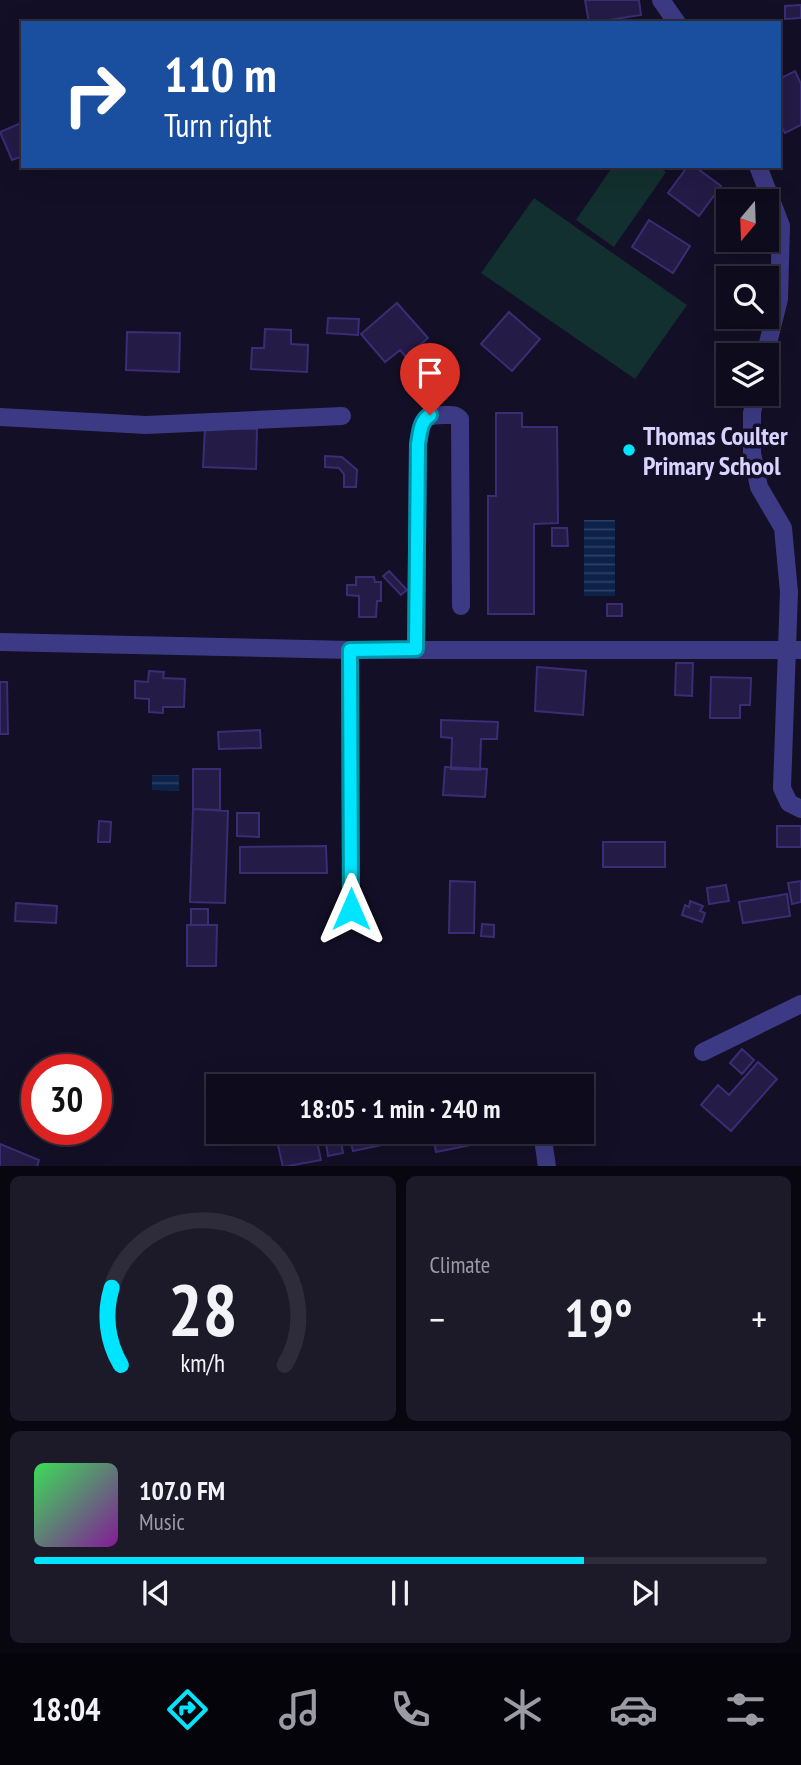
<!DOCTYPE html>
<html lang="en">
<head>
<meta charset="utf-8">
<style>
	body { margin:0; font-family:"PT Sans Narrow",sans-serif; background:#1c1929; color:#f1f3f6; height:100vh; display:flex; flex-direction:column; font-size:26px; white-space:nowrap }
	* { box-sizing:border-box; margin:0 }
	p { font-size:23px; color:#9b9ba3 }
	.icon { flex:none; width:38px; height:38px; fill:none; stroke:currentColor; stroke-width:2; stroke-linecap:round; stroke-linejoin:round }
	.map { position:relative; height:1166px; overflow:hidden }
	.details { display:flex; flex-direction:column; gap:10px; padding:10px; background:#08060f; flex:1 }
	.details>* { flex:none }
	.top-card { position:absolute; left:21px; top:21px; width:760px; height:147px; border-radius:0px; box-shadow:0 7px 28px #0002,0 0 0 2px #2e2b3b; background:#1a4fa0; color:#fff; overflow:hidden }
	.needle { width:46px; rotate:199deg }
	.fabs { position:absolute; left:716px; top:189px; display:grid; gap:14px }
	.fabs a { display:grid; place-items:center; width:63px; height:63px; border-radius:0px; background:#0e0b1c; box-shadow:0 7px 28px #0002,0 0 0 2px #2e2b3b; font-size:35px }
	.speed { position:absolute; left:21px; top:1054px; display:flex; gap:14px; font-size:35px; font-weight:700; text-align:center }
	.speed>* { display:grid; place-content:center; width:91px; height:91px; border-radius:50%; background:#0e0b1c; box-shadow:0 7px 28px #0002,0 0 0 2px #2e2b3b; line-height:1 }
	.speed .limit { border:10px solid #d22; background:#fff; color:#111 }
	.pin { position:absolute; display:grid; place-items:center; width:60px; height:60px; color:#fff; margin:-72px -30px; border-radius:50% 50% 50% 0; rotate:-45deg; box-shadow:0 0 7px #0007 }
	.pin .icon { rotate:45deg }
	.me { position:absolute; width:77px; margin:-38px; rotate:0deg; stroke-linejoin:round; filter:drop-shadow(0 0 5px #0008) }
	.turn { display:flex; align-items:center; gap:24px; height:147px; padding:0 28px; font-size:32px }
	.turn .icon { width:91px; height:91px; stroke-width:2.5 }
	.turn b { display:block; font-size:49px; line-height:60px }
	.big { font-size:52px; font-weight:600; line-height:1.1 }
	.details .widget { flex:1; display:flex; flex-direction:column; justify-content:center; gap:10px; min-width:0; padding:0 24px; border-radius:10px; background:#1c1929 }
	.details .dial { align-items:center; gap:0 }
	.dial svg { height:182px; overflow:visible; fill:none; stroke:#2e2b3b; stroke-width:7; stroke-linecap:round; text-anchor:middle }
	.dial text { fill:#f1f3f6; stroke:none }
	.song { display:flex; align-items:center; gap:21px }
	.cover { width:84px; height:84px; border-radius:10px; background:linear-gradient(135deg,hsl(130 70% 55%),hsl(290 70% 35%)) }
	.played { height:7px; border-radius:4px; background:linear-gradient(90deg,#00e5ff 75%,#2e2b3b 75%) }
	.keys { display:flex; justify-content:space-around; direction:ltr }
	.heat { display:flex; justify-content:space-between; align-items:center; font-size:38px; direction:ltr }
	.details .tiles { flex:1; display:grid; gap:10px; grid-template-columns:1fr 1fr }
	.widget:last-child { grid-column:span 2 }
	.trip { position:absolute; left:206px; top:1074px; width:388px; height:70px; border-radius:0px; background:#0e0b1c; box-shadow:0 7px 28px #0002,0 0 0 2px #2e2b3b; font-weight:600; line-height:70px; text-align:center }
	.tabs { display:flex; height:112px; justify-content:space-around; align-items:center; background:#06040b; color:#9b9ba3 }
	.tabs .icon { width:49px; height:49px }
	.tabs .current { color:#00e5ff }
	.tabs b { font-size:32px; color:#f1f3f6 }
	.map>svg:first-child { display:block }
	.pitch { fill:#12302f }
	.water { fill:url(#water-rules) }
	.building { fill:#241b47; stroke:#3b2d73; stroke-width:2 }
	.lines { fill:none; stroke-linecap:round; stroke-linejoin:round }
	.minor { stroke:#3d3a85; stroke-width:18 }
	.route-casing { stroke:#0095a6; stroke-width:18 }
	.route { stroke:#00e5ff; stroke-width:12 }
	.poi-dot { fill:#00e5ff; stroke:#130f26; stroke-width:2.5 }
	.labels { text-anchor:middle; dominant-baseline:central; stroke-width:7; stroke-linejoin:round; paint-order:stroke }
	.poi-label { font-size:26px; font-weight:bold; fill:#d9d4ff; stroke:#130f26; text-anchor:start }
</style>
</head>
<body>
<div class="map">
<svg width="801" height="1167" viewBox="0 0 801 1167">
	<defs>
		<pattern id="water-rules" width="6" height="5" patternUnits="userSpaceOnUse" patternTransform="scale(1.75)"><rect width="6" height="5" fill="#0c2248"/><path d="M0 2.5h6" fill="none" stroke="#2f4163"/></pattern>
	</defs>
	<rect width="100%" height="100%" fill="#130f26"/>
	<path class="pitch" d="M613,166H658L666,172L614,247L576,220Z
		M534,198L687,305L635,379L481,273Z"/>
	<path class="water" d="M584,520H615V596H584Z
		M152,775H179V791L152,790Z"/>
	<path class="building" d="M585,0H639L641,15L589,23Z
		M801,5V18L785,19V6Z
		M795,71L801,84V125L785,133L779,122V79Z
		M23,122V156L12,160L0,132Z
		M688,166H694L721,186L699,216L668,193Z
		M649,220L690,246L673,273L632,247Z
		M397,303L428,338L406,357L400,350L385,362L361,334Z
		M509,312L540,339L512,371L481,344Z
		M328,318L359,319L358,335L327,333Z
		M265,329L291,330V344L308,345L307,372L251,369L252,348H264Z
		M127,332L180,333L179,372L126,370Z
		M496,413H522V427H557L558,523L534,524V614H488V496H496Z
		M205,427L257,429L256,469L203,467Z
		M325,456L342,457L357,470L356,487H344V474L339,468L325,467Z
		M552,528H567L568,546H552Z
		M389,571L407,590L401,595L383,576Z
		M356,577H374L375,582H381V601H377L376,617H359V596L347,595V585H356Z
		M607,604H622V616H607Z
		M676,663H693L692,696L675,695Z
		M537,667L586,671L583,715L535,711Z
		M149,671L164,672L163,678L185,679L184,707H163V713L149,712V699L135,698V681L148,682Z
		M711,677L751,678L750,705H740V718H710Z
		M0,682H7L8,734H0Z
		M441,720L498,722L497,739H481L480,770L451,769L452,738L441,737Z
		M260,730L261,748L219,749L218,732Z
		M445,767L487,769L485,797L443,795Z
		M193,769H220V810L193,809Z
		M193,809L228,811L225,903L190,902Z
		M237,813H259V837L237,836Z
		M99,821L111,822L110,842H98Z
		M777,826H801V847H777Z
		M603,842H665V867H603Z
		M326,846L327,873H240V847Z
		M450,881L475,882L474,933H449Z
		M801,881V902L792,904L788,883Z
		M726,885L729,901L709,904L707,888Z
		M787,894L790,916L743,923L739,902Z
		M690,901L703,906L700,911L705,913L702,922L682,915L685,905L689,907Z
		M16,903L57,906L56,923L15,921Z
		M191,909H208V925H191Z
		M482,924L494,925V937L481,936Z
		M187,925H217L216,966H187Z
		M742,1049L754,1060L742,1074L730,1063Z
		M758,1062L777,1079L731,1131L701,1105L718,1085L729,1095Z
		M348,1132H389L391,1143L353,1151Z
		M432,1132H489L491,1141L436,1152Z
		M315,1133L321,1160L283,1167L277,1141Z
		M341,1141L343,1153L328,1156L326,1143Z
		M0,1144L39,1160L37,1167H0Z"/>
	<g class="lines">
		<path class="minor" d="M661,0L677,23
			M758,166L781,226L779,299L765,355
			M756,394L752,413V453L759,487L783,528L789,592L782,788L789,803L801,809
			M0,417L146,425L342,416
			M0,642L350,650H801
			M350,650L351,909
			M416,650L418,444C422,423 420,415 444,415C451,415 455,414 460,419L461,606
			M703,1052L801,1004
			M542,1132L547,1167"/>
	</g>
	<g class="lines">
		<g class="route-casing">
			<path id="route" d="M351,909L350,650L416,649L418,444C420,433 420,421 430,415"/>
		</g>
		<use href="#route" class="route"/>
	</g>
	<circle class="poi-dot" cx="629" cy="450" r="7"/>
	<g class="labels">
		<g class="poi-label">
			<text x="643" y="435">Thomas Coulter<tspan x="643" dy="30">Primary School</tspan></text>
		</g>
	</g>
</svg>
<div class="fabs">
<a><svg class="needle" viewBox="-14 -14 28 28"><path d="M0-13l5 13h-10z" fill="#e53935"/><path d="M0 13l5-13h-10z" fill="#9b9ba3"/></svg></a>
<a><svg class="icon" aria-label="search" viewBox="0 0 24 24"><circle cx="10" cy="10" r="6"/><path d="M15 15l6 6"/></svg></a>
<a><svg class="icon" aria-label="layers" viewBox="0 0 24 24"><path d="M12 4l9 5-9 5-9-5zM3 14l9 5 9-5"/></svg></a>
</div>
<div class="speed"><div class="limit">30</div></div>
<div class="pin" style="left:430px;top:415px;background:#d93025"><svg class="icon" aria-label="arrive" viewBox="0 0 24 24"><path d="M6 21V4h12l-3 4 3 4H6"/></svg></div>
<svg class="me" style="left:351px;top:909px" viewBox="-20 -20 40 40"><path d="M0-17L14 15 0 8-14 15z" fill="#00e5ff" stroke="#fff" stroke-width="4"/></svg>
<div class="trip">18:05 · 1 min · 240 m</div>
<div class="top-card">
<div class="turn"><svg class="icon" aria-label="right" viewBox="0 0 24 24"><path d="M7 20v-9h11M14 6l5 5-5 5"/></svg><div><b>110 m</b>Turn right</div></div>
</div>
</div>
<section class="details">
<div class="tiles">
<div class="widget dial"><svg viewBox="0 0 100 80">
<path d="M14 69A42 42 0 1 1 86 69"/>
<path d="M14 69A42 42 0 0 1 10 35" stroke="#00e5ff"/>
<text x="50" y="56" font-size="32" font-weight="700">28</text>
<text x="50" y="72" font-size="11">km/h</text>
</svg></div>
<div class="widget"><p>Climate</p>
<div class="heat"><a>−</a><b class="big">19°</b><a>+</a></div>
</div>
<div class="widget">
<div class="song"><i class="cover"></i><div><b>107.0 FM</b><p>Music</p></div></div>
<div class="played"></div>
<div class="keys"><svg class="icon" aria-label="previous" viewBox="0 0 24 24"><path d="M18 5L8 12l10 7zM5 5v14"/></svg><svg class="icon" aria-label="pause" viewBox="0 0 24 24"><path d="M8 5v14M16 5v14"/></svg><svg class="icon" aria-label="next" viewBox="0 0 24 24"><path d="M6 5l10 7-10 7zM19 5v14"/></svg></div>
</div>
</div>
</section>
<nav class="tabs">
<b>18:04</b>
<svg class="icon current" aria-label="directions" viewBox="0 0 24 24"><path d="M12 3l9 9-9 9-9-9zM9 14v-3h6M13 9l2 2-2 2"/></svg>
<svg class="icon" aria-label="music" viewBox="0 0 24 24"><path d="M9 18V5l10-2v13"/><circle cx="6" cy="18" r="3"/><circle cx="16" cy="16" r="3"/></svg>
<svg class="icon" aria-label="phone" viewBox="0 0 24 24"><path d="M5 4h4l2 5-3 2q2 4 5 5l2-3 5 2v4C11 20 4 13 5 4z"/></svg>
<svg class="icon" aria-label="climate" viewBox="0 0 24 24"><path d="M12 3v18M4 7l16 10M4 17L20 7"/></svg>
<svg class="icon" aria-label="car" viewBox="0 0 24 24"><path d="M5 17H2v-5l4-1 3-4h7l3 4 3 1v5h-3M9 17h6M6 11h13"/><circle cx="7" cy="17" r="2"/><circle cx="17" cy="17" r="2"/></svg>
<svg class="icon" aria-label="filters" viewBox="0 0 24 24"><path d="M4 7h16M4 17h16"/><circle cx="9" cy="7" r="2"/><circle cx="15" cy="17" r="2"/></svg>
</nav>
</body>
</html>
